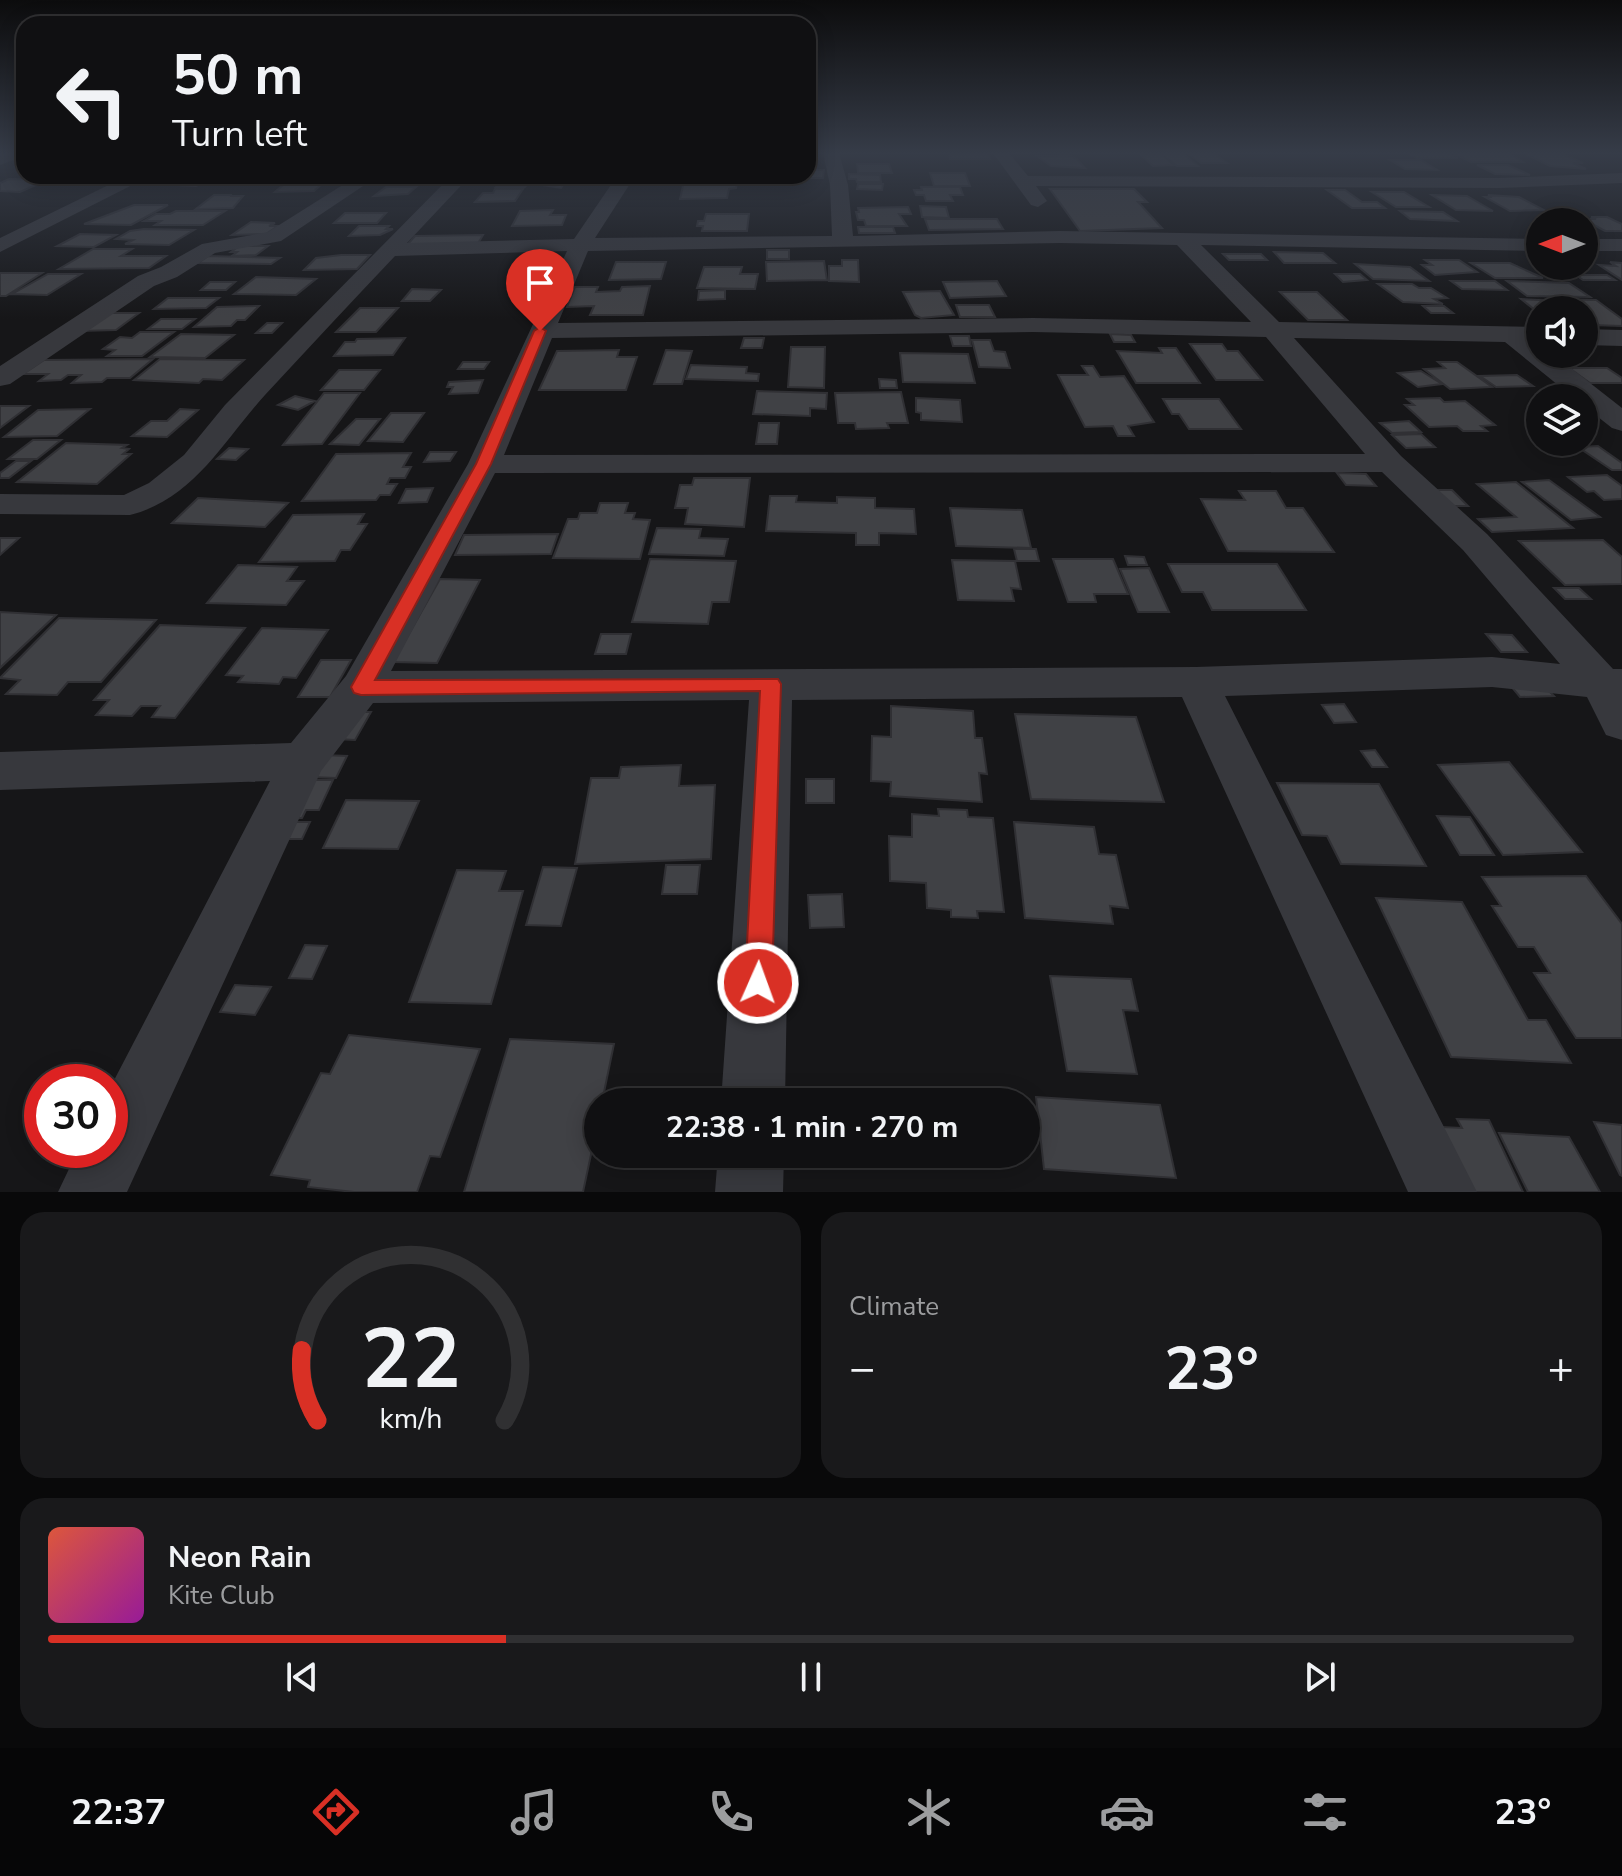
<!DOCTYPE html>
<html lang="en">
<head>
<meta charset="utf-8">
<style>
	body { margin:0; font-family:"Nunito Sans",sans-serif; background:#19191b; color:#f1f3f6; height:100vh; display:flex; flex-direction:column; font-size:30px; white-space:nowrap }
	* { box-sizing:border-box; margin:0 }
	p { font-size:26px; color:#9c9d9f }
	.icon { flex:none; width:44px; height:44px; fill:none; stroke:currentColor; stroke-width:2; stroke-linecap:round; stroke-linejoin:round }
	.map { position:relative; height:1192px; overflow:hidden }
	.details { display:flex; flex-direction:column; gap:20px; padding:20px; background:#09090a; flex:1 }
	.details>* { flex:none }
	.banner { position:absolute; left:16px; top:16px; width:800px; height:168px; border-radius:24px; box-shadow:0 4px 20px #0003,0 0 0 2px #303032; background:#101012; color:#f1f3f6; overflow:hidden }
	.needle { width:52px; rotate:270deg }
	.fabs { position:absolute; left:1526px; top:208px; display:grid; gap:16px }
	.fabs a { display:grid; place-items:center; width:72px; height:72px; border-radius:50%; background:#101012; box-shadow:0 4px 20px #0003,0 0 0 2px #303032; font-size:40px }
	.speed { position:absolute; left:24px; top:1064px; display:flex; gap:16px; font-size:40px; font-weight:700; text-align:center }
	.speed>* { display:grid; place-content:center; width:104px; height:104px; border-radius:50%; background:#101012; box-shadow:0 4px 20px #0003,0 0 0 2px #303032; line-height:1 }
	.speed .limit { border:12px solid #d22; background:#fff; color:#111 }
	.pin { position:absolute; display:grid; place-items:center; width:68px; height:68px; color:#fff; margin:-82px -34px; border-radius:50% 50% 50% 0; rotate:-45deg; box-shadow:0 0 8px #0007 }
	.pin .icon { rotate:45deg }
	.me { position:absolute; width:88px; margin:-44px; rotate:2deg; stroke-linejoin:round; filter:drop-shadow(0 0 6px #0008) }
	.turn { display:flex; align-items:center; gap:28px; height:168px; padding:0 24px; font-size:36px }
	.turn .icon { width:104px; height:104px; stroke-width:2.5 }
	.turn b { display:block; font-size:56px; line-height:68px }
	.big { font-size:60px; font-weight:700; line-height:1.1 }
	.details .card { flex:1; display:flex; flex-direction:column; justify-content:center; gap:12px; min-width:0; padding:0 28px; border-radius:24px; background:#19191b }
	.details .dial { align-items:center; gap:0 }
	.dial svg { height:208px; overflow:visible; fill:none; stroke:#303032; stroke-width:7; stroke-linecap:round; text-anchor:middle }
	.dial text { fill:#f1f3f6; stroke:none }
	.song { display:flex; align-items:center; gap:24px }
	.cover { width:96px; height:96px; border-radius:12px; background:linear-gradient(135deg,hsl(10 70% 55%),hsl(300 70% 35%)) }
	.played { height:8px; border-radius:4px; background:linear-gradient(90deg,#d93025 30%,#303032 30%) }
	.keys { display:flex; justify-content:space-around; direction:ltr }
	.heat { display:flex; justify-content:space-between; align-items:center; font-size:44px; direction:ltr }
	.details .tiles { flex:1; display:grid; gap:20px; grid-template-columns:1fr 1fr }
	.card:last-child { grid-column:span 2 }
	.trip { position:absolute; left:584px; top:1088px; width:456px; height:80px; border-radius:40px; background:#101012; box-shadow:0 4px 20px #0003,0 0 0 2px #303032; font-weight:700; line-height:80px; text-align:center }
	.menu { display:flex; height:128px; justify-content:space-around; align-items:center; background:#060607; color:#9c9d9f }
	.menu .icon { width:56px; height:56px }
	.menu .current { color:#d93025 }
	.menu b { font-size:36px; color:#f1f3f6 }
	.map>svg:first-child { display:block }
	.building { fill:#404145; stroke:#303034; stroke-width:2 }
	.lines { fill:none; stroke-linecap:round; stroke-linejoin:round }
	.minor { fill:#37383d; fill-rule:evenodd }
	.route { fill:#d93025; stroke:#8d1f18; stroke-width:2 }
</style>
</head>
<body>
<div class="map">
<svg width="1622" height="1192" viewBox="0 0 1622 1192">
	<rect width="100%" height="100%" fill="#161618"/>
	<path class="building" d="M967,153H988L990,159H950L949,154Z
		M1188,153H1213L1227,163H1201Z
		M1407,153H1446L1458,158H1417Z
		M1453,153H1509L1523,162H1471Z
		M1184,154L1198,166H1177L1163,155Z
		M1526,154H1563L1583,163H1573L1586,169L1550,166Z
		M1068,155L1077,159L1085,168L1051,166L1037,156Z
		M1141,155H1162L1174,165L1153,166Z
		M1390,160H1421L1437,170L1405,169Z
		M857,164H889L892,173H858Z
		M1477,165H1508L1530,175L1495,174Z
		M808,170H824L823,178H801L808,176Z
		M930,173H965L970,186H934Z
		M849,174L880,175L881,182H857L856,179H849Z
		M174,176H216L196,186L155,184Z
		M381,176H405L396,184H368Z
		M550,176H569L561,188L536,184L541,178Z
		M497,177H533L524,182H529L525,187H496L502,181H493Z
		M685,177H731V181H737L736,188L729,189L727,198L680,199Z
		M288,178L280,185H255L263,179Z
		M328,178L318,184H322L314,191L275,192L290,179Z
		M9,179L47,180L20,192L0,191V183Z
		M858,184H883L882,190L857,189Z
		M386,187H416L408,194L374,196Z
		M921,187H960L963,195H950L953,201H926L924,195H916L914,190H922Z
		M495,189H523L515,201L475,202L483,193H493Z
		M1050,189H1134L1147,202H1138L1162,228L1080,231Z
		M1327,190H1345L1362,202H1377L1385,208H1352Z
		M1372,192H1404L1429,207H1396Z
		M214,195H232L230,196H243L233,208L196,209Z
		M1432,195L1467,196L1493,211L1456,210Z
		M1488,195L1519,197L1544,210L1510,211L1485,197H1492Z
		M134,205H168L131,225L84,224Z
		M920,206L946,207L949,218L922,217Z
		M908,207L911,214H899L907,226H866L864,220H858L856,212H859L858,208Z
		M553,210L550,215H566L562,225L512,226L520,211Z
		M176,211H225L203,225H155L161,221H144L156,214H170Z
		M1400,211L1443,212L1457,221L1410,219Z
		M345,213H386L377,223H334Z
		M706,214H749L747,231H702L703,226H697L698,221H704Z
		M1591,217H1607L1622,224V231H1605L1583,219H1596Z
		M925,219H997L1003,229L929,230Z
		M251,222L275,223L269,226H278L266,234L232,235Z
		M359,226H389L386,229H393L380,235L349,236Z
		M858,227H893L895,233H859Z
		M144,229L194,230L169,245L125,244L133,240L116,239L130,231Z
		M80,234L116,235L94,247L57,246Z
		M483,235L477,245H407L415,236Z
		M239,246H268L256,255L232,256L237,252H231Z
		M93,249H132L121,256H166L149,268L59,269Z
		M767,250H789V259H767Z
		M1274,252L1323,253L1335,263H1284Z
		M1223,254H1261L1267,260H1229Z
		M341,255H370L357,269L304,270L316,258Z
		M208,256L280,258L271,264L198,263Z
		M842,260H858L859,282L829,281V266H842Z
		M1425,260H1459L1477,272L1435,275L1422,265H1432Z
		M824,261L827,280L767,281L766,262Z
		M616,262H666L661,279L609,280Z
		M1610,262L1622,263V280L1599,265L1616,266Z
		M1471,263H1510L1543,278H1495Z
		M1355,264L1410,267L1429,281L1373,279Z
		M704,267H742L740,274H758L755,289L697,288Z
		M0,273H42L6,296H0Z
		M48,274H81L47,295L12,294Z
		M1335,274H1360L1367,280L1343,282Z
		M1576,275H1607L1615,280H1583Z
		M256,277L316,279L296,295L234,294Z
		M997,281L1006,296L950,298L943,282Z
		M1451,281H1495L1507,290L1462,289Z
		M1507,281L1569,283L1590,297L1527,296Z
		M210,282H235L226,290H201Z
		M1378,284H1412L1419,288H1431L1447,298L1434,299L1443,304L1403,302Z
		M650,286L643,315H590L594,306L567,307L575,287H598L596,292L620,291L622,287Z
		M412,289L441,290L430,301H402Z
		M725,290V299L698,300L699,291Z
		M940,291L954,315L921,318L915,315L903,292Z
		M1280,292H1317L1347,320H1308Z
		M168,298H219L206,308L154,309Z
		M1521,299L1557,301L1569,310H1540V314Z
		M1557,299L1596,300L1622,319V326L1591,325L1584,319V310H1572Z
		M956,305H989L995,317H960Z
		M259,306L245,320H237L231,326L194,327L217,307Z
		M1423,306H1444L1453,313H1431Z
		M360,308H398L376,332H336Z
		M106,313H139L116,330L82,331Z
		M161,319H195L182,329H148Z
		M267,323H282L272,333H256Z
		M140,332H174L142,356H107L115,350L103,349L120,337L132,338Z
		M181,334L234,335L205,358L150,357Z
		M1110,334L1131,335L1135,342H1114Z
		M950,336H969L971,346H953Z
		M405,338L393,355L334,356L345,342H355L357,339Z
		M744,338H764L762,348H741Z
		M972,340H990L994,351L1005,352L1010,368L979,367Z
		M1190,344H1222L1227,351H1238L1262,380H1216Z
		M791,347H825L824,388L788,387Z
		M1159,348H1176L1200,383H1136L1117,351L1162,353Z
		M619,350L617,357H637L626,390H539L557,351Z
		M666,350L692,351L682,384H654Z
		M900,353L968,354L975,383L903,382Z
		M153,359L130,378H107L102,382L72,383L81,375H68L61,380L39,381L48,374H23L44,360Z
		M160,359L244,360L222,380L203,379L199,383L134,380Z
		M463,362H489L484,369H458Z
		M1438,362H1457L1492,387L1450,389L1424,369L1445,368Z
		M691,365L747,367L746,373L759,374L758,381L686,379Z
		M1082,366H1093L1100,377L1124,376L1154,422L1128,426L1134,436H1118L1113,426L1085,427L1058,375H1088Z
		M1569,368H1607L1622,378V383H1590Z
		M339,370H380L364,390H321Z
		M1421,371L1442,384L1418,387L1398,373Z
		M1517,375L1533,386L1496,387L1480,376Z
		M879,379L896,380L897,388H880Z
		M483,380L478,393L449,394L453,387H447L449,382Z
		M757,391L827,393L826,409L810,408V416L753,414Z
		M901,392L908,423H887L889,428L856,429L855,423H838L835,393Z
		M324,393H360L322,444L283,445Z
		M295,396L315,401L298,410L278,405Z
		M916,398L960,400L962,422L921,420V413L916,412Z
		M1440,398L1444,402L1465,401L1495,425L1481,426L1487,431H1463L1457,426L1429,427L1405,405H1414L1407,399Z
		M1163,399H1219L1241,429H1189L1179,414H1172Z
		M0,406H29L0,428Z
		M90,409L57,436L4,437L38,410Z
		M180,409L198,410L167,437L132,436L151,421H167Z
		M391,413H424L403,442L368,441Z
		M356,419H380L359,445L330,444Z
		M1409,421L1421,432L1392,433L1380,423Z
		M759,423H779L777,444H756Z
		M1421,434L1435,447L1406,448L1392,435Z
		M33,440H61L37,459H8Z
		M66,443L127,445L122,448L129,449L123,454H131L97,484L17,482Z
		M1598,446L1622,463V470H1612L1578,447Z
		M229,448L248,449L236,460L217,459Z
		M430,452H456L450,461L424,462Z
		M411,453L403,467H411L405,478H390L387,484H397L390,495H380L376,500L302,501L336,454Z
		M16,461H31L9,478H0V473Z
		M1337,473L1366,474L1376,486L1346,485Z
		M1607,475L1622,486V499L1604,500L1594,491L1587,492L1568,477Z
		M694,478H750L744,527L685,524L688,508H675L680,485H692Z
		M1549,480L1600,517L1571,520L1522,482Z
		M1516,482L1573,528L1492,532L1478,519L1516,517L1477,484Z
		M433,488L427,502L399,503L406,489Z
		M1432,490H1452L1468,506H1448Z
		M1239,491H1276L1286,508H1303L1334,552L1228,551L1201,499L1245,500Z
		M770,496H797L796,502L837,503V497L875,498V508L914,509L916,534L879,533V545H856V533L766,531Z
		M198,498L288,503L265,527L172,523Z
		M600,503H628L625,513H635L633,519L650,520L640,559L553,558L568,519H578L580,513H597Z
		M950,508L1022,510L1031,548L956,546Z
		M364,514L358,524H367L350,550H341L335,561L259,562L293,515Z
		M657,528L701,529L699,538L728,539L724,556L649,554Z
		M558,534L551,554L455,555L464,535Z
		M0,538H19L0,555Z
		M1603,540L1622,557V584L1565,585L1519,541Z
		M1014,549H1036L1039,561H1017Z
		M1125,556L1144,557L1147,565H1128Z
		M650,559L736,561L729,602H712L708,624L632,622Z
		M1053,559H1113L1128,594H1094L1096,602H1068Z
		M952,560L1015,561L1021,589L1011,588L1014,601L958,600Z
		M1168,564H1277L1306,610H1212L1203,592H1182Z
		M238,565L297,567L287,581H304L286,605L207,603Z
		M1149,568L1169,612H1138L1120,569Z
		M440,579L480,580L437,663L393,662Z
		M1554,588H1579L1591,599H1565Z
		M0,612L56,615L0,668Z
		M59,618L156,620L101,682H68L57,695L6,694L20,680L0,678Z
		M160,625L245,628L175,718L152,717L160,706H141L132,716L96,715L109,700H94Z
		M262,628L328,630L296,678L283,677L279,684L238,682L243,676L226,675Z
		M601,634H631L626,654H595Z
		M1486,634L1512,635L1527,652H1501Z
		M321,660H351L330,697H298Z
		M1542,684L1554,696L1520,697L1510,685Z
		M1344,704L1356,722L1334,723L1322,705Z
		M891,706L973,711L975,738H982L987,774L979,773L982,802L890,796L891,782L871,781L872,736L891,737Z
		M352,712H371L355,740L336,739Z
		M1015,714L1136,717L1164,802L1031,799Z
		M1375,750L1387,767H1372L1361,751Z
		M323,755L347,756L336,778L310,777Z
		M1509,762L1582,852L1503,855L1438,765Z
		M681,765L679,786L715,785L711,859L575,864L591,778H619L621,767Z
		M806,779H834V803H806Z
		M303,780H333L319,810H306L302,818H284Z
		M1277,783L1379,784L1426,866L1341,864L1327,836L1302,835Z
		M346,800L419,801L398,849L323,848Z
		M938,809L967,810L968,817L993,818L1004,912L977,911L978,918L951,917V910L927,908L926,883L890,881L889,836L912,837V814L939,816Z
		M1437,816L1470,817L1494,855H1460Z
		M286,822H310L302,839H277Z
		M1014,822L1094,827L1099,854L1116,855L1128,908L1110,906L1113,924L1025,918Z
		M666,865H700L697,894H662Z
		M543,867L577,868L561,926L526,925Z
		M457,870L506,871L499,891H523L491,1004L409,1002Z
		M1586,876L1622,924V1038H1576L1534,973H1550L1534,947H1518L1492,906H1501L1482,877Z
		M842,894L844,927L810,928L808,895Z
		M1376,898L1462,902L1528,1020H1546L1571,1063L1451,1057Z
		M305,945L327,946L312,979L289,978Z
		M1050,976L1131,979L1138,1011L1123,1010L1137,1074L1067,1071Z
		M235,985L271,987L255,1015L220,1012Z
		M349,1035L480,1049L440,1157L430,1156L417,1192H354L308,1187L310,1180L271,1175L321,1073L330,1074Z
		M510,1039L614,1044L602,1102H598V1122L583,1192H464Z
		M1036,1097L1160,1105L1176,1178L1044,1169Z
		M1457,1119L1489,1120L1523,1192H1460L1421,1126L1462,1128Z
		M1594,1122L1622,1125V1176L1620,1175Z
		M1499,1133L1569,1137L1600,1192H1528Z"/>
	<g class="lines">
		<path class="minor" d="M4,153H24V156L0,165V154Z
			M823,153H839L848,185L853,236L1060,231L1540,239V251L1201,245L1279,322L1540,327V354H1553L1622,408V431L1612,428L1584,406V398H1574L1505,342L1294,338L1401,456L1487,534L1613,669H1622V740L1606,735L1587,697L1492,687L1225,696L1477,1192H1408L1182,697L792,700L785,1102H721L749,700L373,703L321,771L127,1192H58L78,1150H110V1088L270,781L0,790V752L291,743L346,676L468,464L567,251L395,256C351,302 308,349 265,395C224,440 194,499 130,515L0,514V494L124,495L149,483L184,455L225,405L451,176H470L407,243L574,239L617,176H635L595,238L832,236L830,185ZM1060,243L1177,245L1251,322L1033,318L558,323L588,251ZM1033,332L1266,337L1365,454L504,455L552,338ZM1382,472L1463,550L1560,664L1492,657L1196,667L391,671L495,473Z
			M993,153H1009L1028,176L1499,178L1622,173V183L1499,188L1036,186L1047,201L1038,207L1031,205Z
			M127,176H150L0,252V238Z
			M357,176H378L281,241L215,253L177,277L154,286L10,384L0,386V366L138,276L161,267L202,244L268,232Z
			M1584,239H1622V251H1584Z
			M1584,329L1622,330V346L1584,345Z
			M718,1154H784L783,1192H715Z"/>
	</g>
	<linearGradient id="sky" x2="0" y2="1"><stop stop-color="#0c0c0d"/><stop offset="0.48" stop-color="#363c48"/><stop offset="1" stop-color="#363c48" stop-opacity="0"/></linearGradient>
	<rect width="1622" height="319" fill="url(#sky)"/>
	<path class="route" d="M540,327L546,331L491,464L375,680L778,679L781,684L772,983L768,992L758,996L749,992L745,983L760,691L361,695L354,693L351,687L476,464L534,331Z"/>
</svg>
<div class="fabs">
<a><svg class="needle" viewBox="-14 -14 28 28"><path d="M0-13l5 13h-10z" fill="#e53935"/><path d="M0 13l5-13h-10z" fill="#9c9d9f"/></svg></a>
<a><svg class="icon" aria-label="sound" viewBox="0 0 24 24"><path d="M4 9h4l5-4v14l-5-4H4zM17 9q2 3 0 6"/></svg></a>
<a><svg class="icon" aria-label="layers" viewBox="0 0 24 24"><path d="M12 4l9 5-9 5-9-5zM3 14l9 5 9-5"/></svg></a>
</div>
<div class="speed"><div class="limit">30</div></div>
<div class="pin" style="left:540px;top:331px;background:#d93025"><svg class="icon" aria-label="arrive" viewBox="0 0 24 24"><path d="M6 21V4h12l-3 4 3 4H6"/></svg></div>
<svg class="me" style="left:758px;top:983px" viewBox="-20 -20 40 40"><circle r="17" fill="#d93025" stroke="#fff" stroke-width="3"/><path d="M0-11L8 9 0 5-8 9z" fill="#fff"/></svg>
<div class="trip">22:38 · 1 min · 270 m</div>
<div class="banner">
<div class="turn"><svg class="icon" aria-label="left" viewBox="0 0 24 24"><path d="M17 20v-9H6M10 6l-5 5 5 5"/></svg><div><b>50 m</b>Turn left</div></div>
</div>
</div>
<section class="details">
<div class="tiles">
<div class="card dial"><svg viewBox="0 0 100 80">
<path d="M14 69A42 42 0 1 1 86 69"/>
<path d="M14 69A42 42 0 0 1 8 42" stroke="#d93025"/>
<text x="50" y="56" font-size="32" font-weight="700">22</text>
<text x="50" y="72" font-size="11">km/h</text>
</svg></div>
<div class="card"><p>Climate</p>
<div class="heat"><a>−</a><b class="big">23°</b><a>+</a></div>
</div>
<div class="card">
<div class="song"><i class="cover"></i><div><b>Neon Rain</b><p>Kite Club</p></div></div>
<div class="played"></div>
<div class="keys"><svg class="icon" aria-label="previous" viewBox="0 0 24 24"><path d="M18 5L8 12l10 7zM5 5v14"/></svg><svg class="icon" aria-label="pause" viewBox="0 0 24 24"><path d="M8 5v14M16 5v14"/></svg><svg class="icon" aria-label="next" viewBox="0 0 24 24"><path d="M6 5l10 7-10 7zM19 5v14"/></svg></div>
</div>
</div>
</section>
<nav class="menu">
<b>22:37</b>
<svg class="icon current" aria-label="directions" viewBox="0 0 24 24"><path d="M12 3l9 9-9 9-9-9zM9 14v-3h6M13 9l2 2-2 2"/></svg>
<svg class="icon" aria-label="music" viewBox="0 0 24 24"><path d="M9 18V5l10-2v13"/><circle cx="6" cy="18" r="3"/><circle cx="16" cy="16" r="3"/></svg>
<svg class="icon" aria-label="phone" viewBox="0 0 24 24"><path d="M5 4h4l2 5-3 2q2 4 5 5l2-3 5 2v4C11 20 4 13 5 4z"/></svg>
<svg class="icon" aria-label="climate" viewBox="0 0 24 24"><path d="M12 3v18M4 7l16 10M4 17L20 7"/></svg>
<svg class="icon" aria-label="car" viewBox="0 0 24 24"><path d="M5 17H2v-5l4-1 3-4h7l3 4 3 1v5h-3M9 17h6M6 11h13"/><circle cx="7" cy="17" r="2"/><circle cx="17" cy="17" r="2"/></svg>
<svg class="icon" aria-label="filters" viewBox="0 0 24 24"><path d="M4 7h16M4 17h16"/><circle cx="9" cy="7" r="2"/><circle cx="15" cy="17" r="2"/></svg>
<b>23°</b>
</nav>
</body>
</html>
